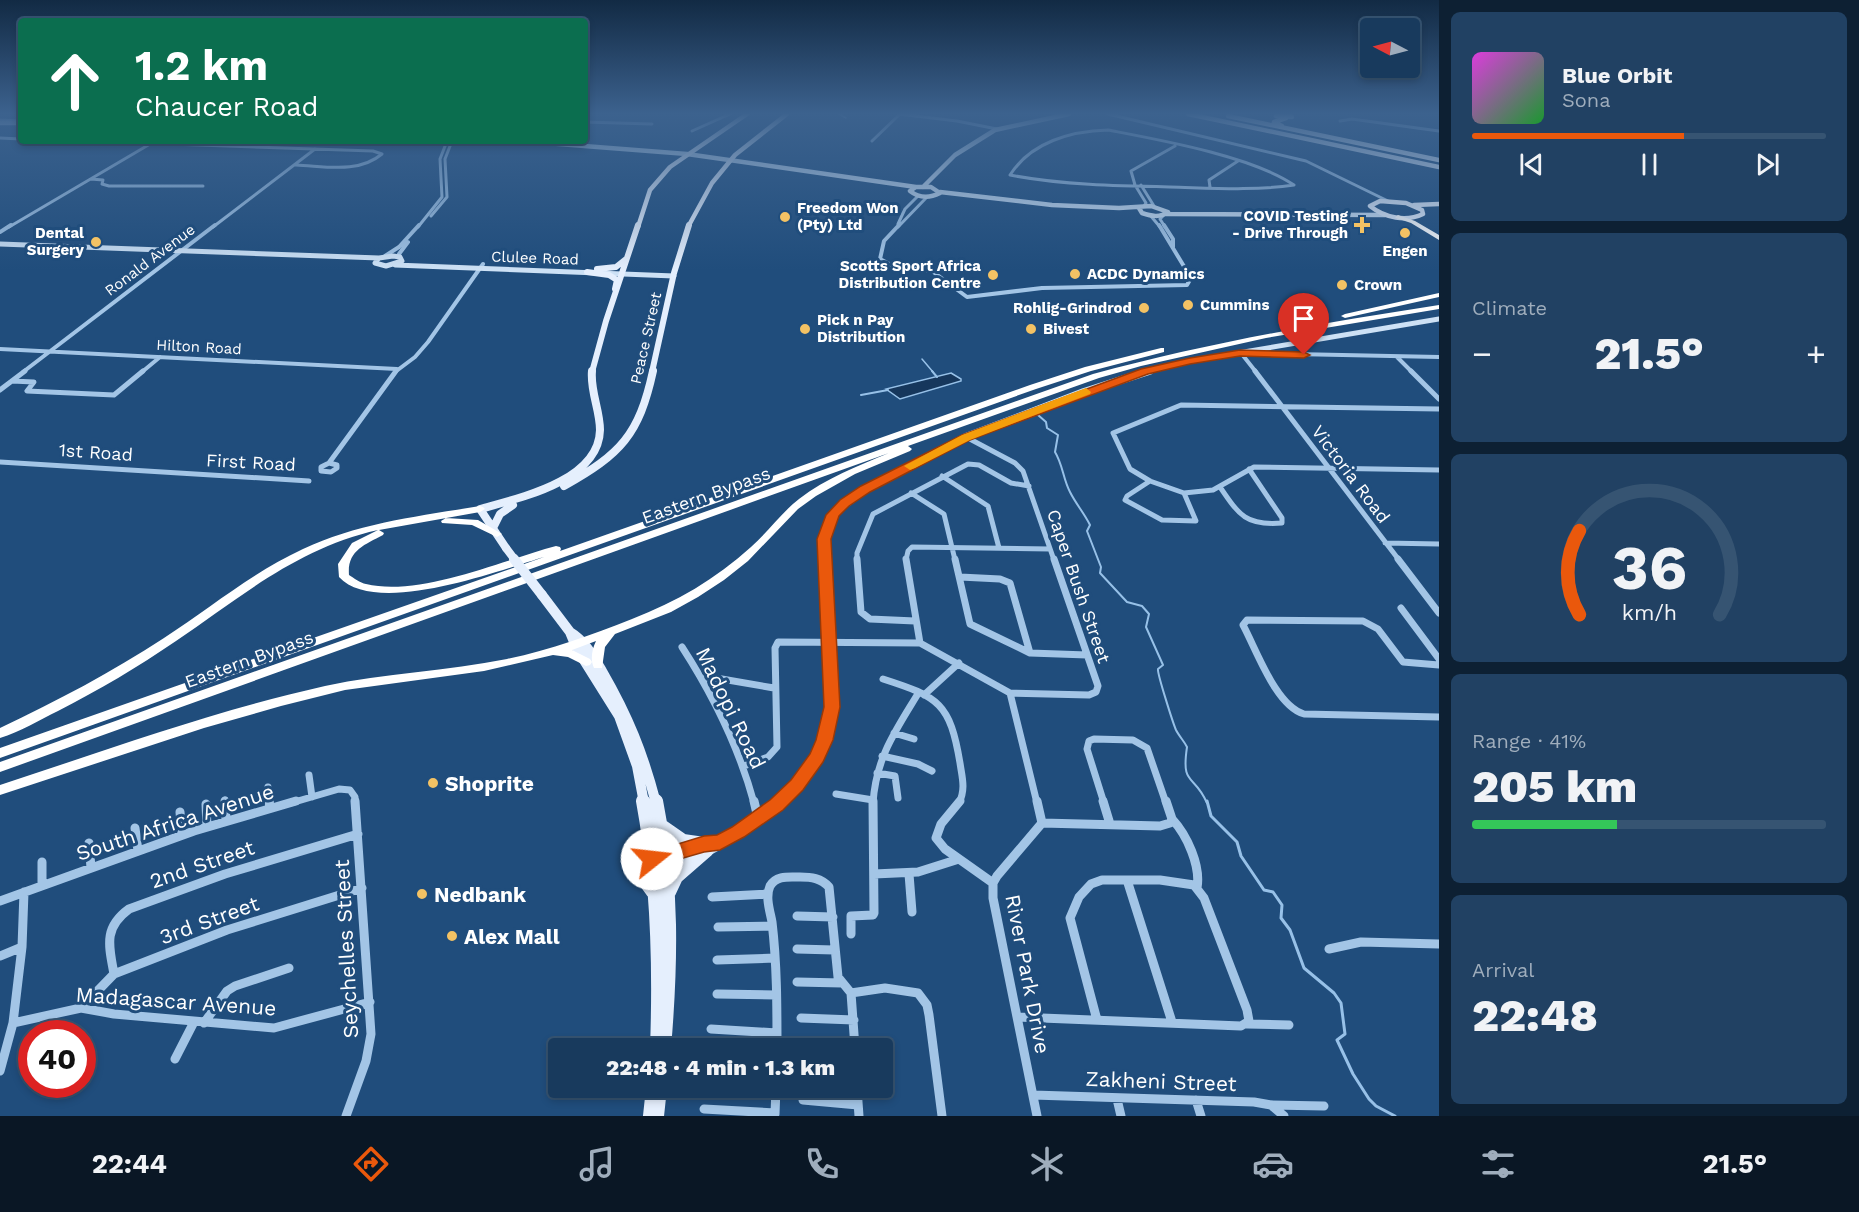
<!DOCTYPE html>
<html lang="en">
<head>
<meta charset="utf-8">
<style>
	body { margin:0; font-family:"Work Sans",sans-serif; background:#214163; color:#f1f3f6; height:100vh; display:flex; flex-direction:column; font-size:22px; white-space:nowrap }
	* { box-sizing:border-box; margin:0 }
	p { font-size:20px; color:#9fadbc }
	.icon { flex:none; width:33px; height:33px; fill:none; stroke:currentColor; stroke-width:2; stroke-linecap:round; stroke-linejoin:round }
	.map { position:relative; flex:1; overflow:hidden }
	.side { display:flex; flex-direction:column; gap:12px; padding:12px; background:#0d2033; width:420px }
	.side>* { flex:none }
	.top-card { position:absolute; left:18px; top:18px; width:570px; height:126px; border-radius:6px; box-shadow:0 3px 9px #0003,0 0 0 2px #365472; background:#0b6e4f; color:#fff; overflow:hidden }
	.needle { width:39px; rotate:276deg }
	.fabs { position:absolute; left:1360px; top:18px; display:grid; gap:12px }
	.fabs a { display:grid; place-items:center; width:60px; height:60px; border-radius:6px; background:#183a5d; box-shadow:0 3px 9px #0003,0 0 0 2px #365472; font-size:30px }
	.speed { position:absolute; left:18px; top:1020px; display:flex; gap:12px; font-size:30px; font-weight:700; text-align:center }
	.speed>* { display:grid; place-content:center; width:78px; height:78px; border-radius:50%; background:#183a5d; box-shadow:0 3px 9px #0003,0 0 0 2px #365472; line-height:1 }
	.speed .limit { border:9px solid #d22; background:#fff; color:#111 }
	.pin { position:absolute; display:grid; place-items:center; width:51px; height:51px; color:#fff; margin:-62px -26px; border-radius:50% 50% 50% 0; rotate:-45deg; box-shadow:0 0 6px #0007 }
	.pin .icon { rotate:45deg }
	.me { position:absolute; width:66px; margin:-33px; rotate:74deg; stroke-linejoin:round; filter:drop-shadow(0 0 4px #0008) }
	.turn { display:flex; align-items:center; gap:21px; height:126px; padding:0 18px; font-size:27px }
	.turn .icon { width:78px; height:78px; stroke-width:2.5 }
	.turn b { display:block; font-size:42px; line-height:51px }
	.big { font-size:45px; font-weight:800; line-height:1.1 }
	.side .widget { flex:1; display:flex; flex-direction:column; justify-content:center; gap:9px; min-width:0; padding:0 21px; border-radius:9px; background:#214163 }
	.side .dial { align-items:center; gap:0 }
	.dial svg { height:156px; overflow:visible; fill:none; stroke:#365472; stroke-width:7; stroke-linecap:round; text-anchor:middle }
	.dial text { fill:#f1f3f6; stroke:none }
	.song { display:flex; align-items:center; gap:18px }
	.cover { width:72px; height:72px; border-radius:9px; background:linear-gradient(135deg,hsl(300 70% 55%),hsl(130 70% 35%)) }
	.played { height:6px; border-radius:3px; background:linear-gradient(90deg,#ea580c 60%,#365472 60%) }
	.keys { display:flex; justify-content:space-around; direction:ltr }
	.heat { display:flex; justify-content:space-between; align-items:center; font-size:33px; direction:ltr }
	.charge { height:9px; border-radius:4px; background:linear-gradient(90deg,#34c759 41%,#365472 0) }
	.trip { position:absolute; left:548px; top:1038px; width:345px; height:60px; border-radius:6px; background:#183a5d; box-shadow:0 3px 9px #0003,0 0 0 2px #365472; font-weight:800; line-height:60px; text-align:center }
	.tab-bar { display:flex; height:96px; justify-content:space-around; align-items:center; background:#0a1725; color:#9fadbc }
	.tab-bar .icon { width:42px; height:42px }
	.tab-bar .selected { color:#ea580c }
	.tab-bar b { font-size:27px; color:#f1f3f6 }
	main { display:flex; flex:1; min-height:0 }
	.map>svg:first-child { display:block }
	.water { fill:#16375c; stroke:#97c1e8; stroke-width:1.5 }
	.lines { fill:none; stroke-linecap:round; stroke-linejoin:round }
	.stream-far2 { stroke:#97c1e8; stroke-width:1.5 }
	.stream-far1 { stroke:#97c1e8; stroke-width:2 }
	.stream { stroke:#97c1e8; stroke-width:3 }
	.street-far4 { stroke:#a3c5e6; stroke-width:3 }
	.street-far3 { stroke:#a3c5e6; stroke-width:4 }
	.street-far2 { stroke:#a3c5e6; stroke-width:5 }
	.street-far1 { stroke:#a3c5e6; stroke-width:7 }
	.street { stroke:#a3c5e6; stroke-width:9 }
	.secondary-far4 { stroke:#cde1f5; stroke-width:4.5 }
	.secondary-far3 { stroke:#cde1f5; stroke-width:5 }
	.secondary-far2 { stroke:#cde1f5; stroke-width:8 }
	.secondary-far1 { stroke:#cde1f5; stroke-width:10 }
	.secondary { stroke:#cde1f5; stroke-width:12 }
	.primary-far4 { stroke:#e5effd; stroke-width:4.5 }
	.primary-far3 { stroke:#e5effd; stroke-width:6 }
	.primary-far2 { stroke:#e5effd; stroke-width:8 }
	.primary-far1 { stroke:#e5effd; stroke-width:10 }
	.primary { stroke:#e5effd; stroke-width:14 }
	.highway { fill:#fff; fill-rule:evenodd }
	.primary-bridge-far1 { stroke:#e5effd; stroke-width:8 }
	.primary-bridge { stroke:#e5effd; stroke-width:10 }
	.route { fill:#ea580c; stroke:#983908; stroke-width:1.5 }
	.slow { fill:#f59e0b }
	.poi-dot { fill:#f3c264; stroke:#204d7c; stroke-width:2 }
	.labels { text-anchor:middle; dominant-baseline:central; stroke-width:6; stroke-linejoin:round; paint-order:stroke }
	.far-poi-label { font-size:15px; font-weight:bold; fill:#fff; stroke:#204d7c; text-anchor:start }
	.far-street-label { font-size:15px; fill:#fff; stroke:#204d7c }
	.street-label { font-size:18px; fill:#fff; stroke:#204d7c }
	.near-street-label { font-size:21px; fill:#fff; stroke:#204d7c }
	.near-poi-label { font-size:21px; font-weight:bold; fill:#fff; stroke:#204d7c; text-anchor:start }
</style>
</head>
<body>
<main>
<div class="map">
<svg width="1439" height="1116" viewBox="0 0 1439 1116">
	<rect width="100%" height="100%" fill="#204d7c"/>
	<path class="water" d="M951,373L961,379V381L900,399L886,389Z"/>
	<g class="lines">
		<path class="stream-far2" d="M839,114L846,118
			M922,359L933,372"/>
		<path class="stream-far1" d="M932,371L937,377
			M861,395L888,390
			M1038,415L1046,422L1047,428L1058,435L1055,452C1063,465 1063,479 1070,492C1076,504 1084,513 1090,525L1087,531L1101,567L1100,573L1127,602L1142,606L1149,614L1146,627L1163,665L1158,669C1157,673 1173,723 1176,730C1179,736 1184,741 1187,747C1181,787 1194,773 1207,803"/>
		<path class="stream" d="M1207,801L1211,816L1237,842L1241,856L1264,890L1273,892L1282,905L1281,918L1290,930L1304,968L1334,993L1341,1003L1345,1034L1337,1040L1353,1074L1369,1099L1376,1106L1395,1116"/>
		<path class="street-far4" d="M899,114L957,121L997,129
			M1108,114L1306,161L1388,201
			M0,120L21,121
			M1340,121L1352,119L1439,131
			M585,122L652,124
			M1108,130C1160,140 1251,156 1294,185C1253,191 1211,188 1170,187C1117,186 1062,185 1010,175C1031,142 1071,131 1108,130Z
			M692,131L730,114
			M0,138L21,139
			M82,141L373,151L382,154C358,174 325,166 296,165
			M872,141L900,114
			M91,179L103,180L102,184L109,186H203
			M1141,185L1154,206
			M1210,187L1209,180L1238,161
			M1144,206L1146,203L1135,185L1131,171L1175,146
			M1150,215L1160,227
			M1164,215L1160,219L1165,227
			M431,216L447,197L445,159L452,141
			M898,224L905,209L918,196
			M9,227L150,144
			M213,227L315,149
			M418,227L442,197L440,159L447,141
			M898,227L927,197"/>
		<path class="street-far3" d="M899,225L884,241L880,259L893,266L932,271L967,297L1042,288L1187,285L1191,278L1159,225
			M1164,225L1173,239V247
			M0,232L11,225
			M385,256L399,247L419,225
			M400,257L399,254L408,242
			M0,349L397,369
			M1241,353L1256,372
			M1244,353L1439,357
			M1397,357L1412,372
			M23,372L215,225
			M142,372L160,357
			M395,372L415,357L428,342L483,264"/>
		<path class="street-far2" d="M1255,371L1399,560
			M1411,371L1439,399
			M12,381L34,382L27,391L114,395L143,371
			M0,390L25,371
			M1439,409L1181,405L1113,433L1130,469L1150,481L1184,493L1213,490L1254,467L1439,470
			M966,437L1015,463L1023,471L1054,560
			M0,462L309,481
			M329,463L396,371
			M329,463L337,465V468L331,472L321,471V467Z
			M942,476L988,506L999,548
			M1150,481L1127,496L1125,500L1162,520L1196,521L1184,493
			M1220,487C1239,515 1246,526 1282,523V518L1249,469
			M911,493L944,514L955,560
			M1385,543L1439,544
			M857,560V553L873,514L968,464L979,465L1011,483L1029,486
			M906,560L908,551L912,547L1050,549"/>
		<path class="street-far1" d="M857,559L861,612L870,619L915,621
			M906,559L920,643
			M955,559L970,624L1030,653L1087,655
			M1398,559L1439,613
			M960,577L1000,579L1010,583L1030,653
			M1401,608L1439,659
			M682,647C713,695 739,748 754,803
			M1439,665L1403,662L1378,629L1363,621L1247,620L1243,625C1257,651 1276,706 1304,714L1439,717
			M702,678H716L774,688
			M883,679C939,697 950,703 960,763C962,777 966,789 959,803
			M1010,693L1089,695L1096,692L1098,686L1054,559
			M924,695L959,663
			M894,733L914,739
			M882,756L918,764L932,771
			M744,766L768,757L777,747L775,648L778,642L920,643L1010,693L1037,803
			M877,773L895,776L898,798
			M309,775L312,797
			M268,787L270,803
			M836,794L873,800
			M225,800V803
			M291,803L339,789L350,790L355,797V803
			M873,803C876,757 896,730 919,692
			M1104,803L1087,749L1089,741L1094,739L1133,740L1147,748L1166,803"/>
		<path class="street" d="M225,801L226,821
			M269,801L270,808
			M754,801L758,818
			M960,801L941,824L936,838L945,849L993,883
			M1037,801L1042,823L997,876L993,883V898L1037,1116
			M1103,801L1110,824
			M1166,801L1172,819
			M206,804L207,827
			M180,812L182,835
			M1172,819C1187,835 1201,866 1197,888
			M1042,823L1160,826L1170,823L1172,819
			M135,828L138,851
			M89,843L91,868
			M42,862V885
			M874,874L918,872L959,859
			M909,874L912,912
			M1127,880L1172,1022
			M712,897L768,894
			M0,901L194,831L296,801
			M797,916L833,917
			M718,927L772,926
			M851,934V916L873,915L874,913L873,801
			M797,949L834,950
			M1329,949L1361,942L1439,944
			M0,956L22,947
			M717,960L775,958
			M114,974C109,946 103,928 129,909L225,874L358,834
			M797,982L842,983
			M717,994L776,995
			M81,1008L114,974L227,930L362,888
			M1017,1017L1241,1026L1249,1021L1247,1010L1204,898L1194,885L1160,880H1102L1091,884L1079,897L1070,918L1097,1020
			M801,1018L854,1020
			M13,1023L81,1008L114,1014L274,1028L370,1002
			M204,1023L227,991L235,986L289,968
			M1247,1024L1289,1025
			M711,1029L777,1033
			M777,1048C777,1006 777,964 772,922C770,911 765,897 770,886C776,875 789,877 800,877C811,877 821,878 829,887L838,977L851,993
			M855,1048L851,993L885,988L918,993L927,1005L929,1015L942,1116
			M175,1059L194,1022
			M0,1071L13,1023L22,947L24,892
			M857,1088L859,1116
			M1033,1095L1254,1102L1271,1105L1284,1116
			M1117,1099L1121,1116
			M803,1100L858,1105
			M1196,1100L1201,1116
			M1272,1105L1324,1106
			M704,1109L775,1113
			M775,1114L776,1088
			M346,1116L366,1061L371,1034L355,801"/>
		<path class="secondary-far4" d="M1277,114L1276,116L1292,117L1290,115
			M0,123H21
			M472,141L525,142
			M520,141L687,154L916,187
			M916,187H931L940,193C930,198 919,198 910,191Z
			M923,187L955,155L995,130L1069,114
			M940,192L1052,205L1119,208L1151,206L1168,212C1160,218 1151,216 1142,213L1139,208
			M1166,214L1385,215"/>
		<path class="secondary-far3" d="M0,244L379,258
			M393,256L400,257L402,261L386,266L375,263L379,258Z
			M395,265L674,276
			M1143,372L1190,361L1439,319"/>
		<path class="secondary-far2" d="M824,560V539L829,522L837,510L866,489L966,437L1084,392L1149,371"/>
		<path class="secondary-far1" d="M777,803C860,737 823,648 824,559"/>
		<path class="secondary" d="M662,857L699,846
			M662,866C707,857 744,829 779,801"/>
		<path class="primary-far4" d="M1188,114L1439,167
			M1228,116L1439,160
			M1282,126L1274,122L1286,118
			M1380,201L1406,203L1422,210L1423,214C1406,222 1385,218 1370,206Z
			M1414,205L1439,204
			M638,227L650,190L670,167L747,114
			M688,227L712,183L735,155L787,114"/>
		<path class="primary-far3" d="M597,269L616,267L626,259
			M587,272L609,275L617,280L615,289
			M592,372L606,321L638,225
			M652,372L674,273L689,225"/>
		<path class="primary-far2" d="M564,486C621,454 639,435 653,371
			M493,528L500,514L513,505
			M506,548L480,509C519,498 599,481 600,430C600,410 590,391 592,371"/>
		<path class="primary-far1" d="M542,595L570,632L577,649L619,716L637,766L644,803
			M570,632C585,641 593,656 602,671C628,716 643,753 656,803"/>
		<path class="primary" d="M643,801C658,882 660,966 657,1048
			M656,801C673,883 671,966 664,1048
			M660,825L683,841L704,844
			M633,863L648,836
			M637,870L653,892
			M669,892L676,877L707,850
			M650,1116L653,1088
			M657,1116L660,1088"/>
		<path class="highway" d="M1398,215L1415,221L1439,235V240L1411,223L1396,218L1395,217Z
			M1439,293V297L1345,318L1341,316L1345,314Z
			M1439,305V309L1266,338L1141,366L1099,378L908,446L912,449L910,451L855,474L816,496L798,509L748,561L724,580L698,597L671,612L615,634L605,647L602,668H594C590,660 592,649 596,641L572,650L590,659L592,662L590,665L586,666L568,657L553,655L484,671L345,690L281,706L204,728L0,795V785C107,750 214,711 325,686C385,673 447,671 507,659C550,650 591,635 632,619C676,602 716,579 751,547C768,532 781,513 799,499C826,478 858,466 889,453L0,772V762L1093,374C1207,343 1322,323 1439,305Z
			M1161,348H1164V352L1091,371L1036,389L0,758V748L544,557C498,571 376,617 339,577L338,564L352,543L378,530C298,548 242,596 176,641C138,667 99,690 58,711C39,720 20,732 0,738V728C57,701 112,672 164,638C210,608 253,572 303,549C358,523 420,516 480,506L483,507L485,509L480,512L379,530L384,533L383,535C364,545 347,551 349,575C354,578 360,583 366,584C420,597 503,560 556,546L560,547L561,549L560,551L1030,385L1085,367Z
			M446,518L478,520L502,534L497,537L472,525L442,523L441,521Z"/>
		<path class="primary-bridge-far1" d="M506,548L515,560"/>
		<path class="primary-bridge" d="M514,559L542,595"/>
	</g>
	<linearGradient id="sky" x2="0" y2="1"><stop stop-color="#122a44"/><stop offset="0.42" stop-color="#3c628e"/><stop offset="1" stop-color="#3c628e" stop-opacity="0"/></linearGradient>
	<rect width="1439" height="270" fill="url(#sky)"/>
	<path class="route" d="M1240,350L1304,352L1310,355L1304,358L1240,356L1190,364L1148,374L970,440L870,492L849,506L839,516L831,539L840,707L833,740L823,762L803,790L783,810L744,837L720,850L704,852L652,867L645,865L643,859L645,854L704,836L717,835L732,827L770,800L791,780L810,754L816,740L824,707L817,539L826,515L840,500L861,486L962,435L1141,369L1190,358Z"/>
	<path class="slow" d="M1086,388L1091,392L1090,394L970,440L915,468L910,470L904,466L962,435Z"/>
	<g class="poi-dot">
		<circle cx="785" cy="217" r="6"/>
		<path d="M1359 216h6v6h6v6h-6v6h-6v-6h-6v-6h6z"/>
		<circle cx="1405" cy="233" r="6"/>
		<circle cx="96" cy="242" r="6"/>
		<circle cx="1075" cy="274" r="6"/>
		<circle cx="993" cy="275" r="6"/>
		<circle cx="1342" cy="285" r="6"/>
		<circle cx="1188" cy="305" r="6"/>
		<circle cx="1144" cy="308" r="6"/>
		<circle cx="805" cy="329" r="6"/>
		<circle cx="1031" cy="329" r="6"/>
		<circle cx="433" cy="783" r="6"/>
		<circle cx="422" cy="894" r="6"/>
		<circle cx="452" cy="936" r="6"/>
	</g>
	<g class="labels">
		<g class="far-poi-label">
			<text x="797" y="208">Freedom Won<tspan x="797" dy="17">(Pty) Ltd</tspan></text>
			<text x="1348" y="216" text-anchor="end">COVID Testing<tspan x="1348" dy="17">- Drive Through</tspan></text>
			<text x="84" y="233" text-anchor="end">Dental<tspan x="84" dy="17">Surgery</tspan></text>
			<text x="1405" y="251" text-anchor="middle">Engen</text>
			<text x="981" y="266" text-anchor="end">Scotts Sport Africa<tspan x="981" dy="17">Distribution Centre</tspan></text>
			<text x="1087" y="274">ACDC Dynamics</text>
			<text x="1354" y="285">Crown</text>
			<text x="1200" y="305">Cummins</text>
			<text x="1132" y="308" text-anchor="end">Rohlig-Grindrod</text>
			<text x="817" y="320">Pick n Pay<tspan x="817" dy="17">Distribution</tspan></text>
			<text x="1043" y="329">Bivest</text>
		</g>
		<g class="far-street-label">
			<text transform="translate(535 258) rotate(2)">Clulee Road</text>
			<text transform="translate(150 260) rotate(-37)">Ronald Avenue</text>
			<text transform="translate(646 338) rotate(-77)">Peace Street</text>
			<text transform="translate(199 347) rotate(3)">Hilton Road</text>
		</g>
		<g class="street-label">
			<text transform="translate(96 452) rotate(4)">1st Road</text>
			<text transform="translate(251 462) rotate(3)">First Road</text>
			<text transform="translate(1351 474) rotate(53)">Victoria Road</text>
			<text transform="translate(706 495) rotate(-20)">Eastern Bypass</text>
			<text transform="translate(1079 586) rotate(71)">Caper Bush Street</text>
			<text transform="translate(249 659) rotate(-20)">Eastern Bypass</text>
		</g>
		<g class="near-street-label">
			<text transform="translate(731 708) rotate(64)">Madopi Road</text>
			<text transform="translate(175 822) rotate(-18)">South Africa Avenue</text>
			<text transform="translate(202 864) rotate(-19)">2nd Street</text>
			<text transform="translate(209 920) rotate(-20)">3rd Street</text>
			<text transform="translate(346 949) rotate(-93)">Seychelles Street</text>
			<text transform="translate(1028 974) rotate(79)">River Park Drive</text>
			<text transform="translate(176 1001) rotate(4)">Madagascar Avenue</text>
			<text transform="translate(1161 1081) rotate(2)">Zakheni Street</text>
		</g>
		<g class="near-poi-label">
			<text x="445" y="783">Shoprite</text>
			<text x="434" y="894">Nedbank</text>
			<text x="464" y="936">Alex Mall</text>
		</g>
	</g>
</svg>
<div class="fabs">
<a><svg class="needle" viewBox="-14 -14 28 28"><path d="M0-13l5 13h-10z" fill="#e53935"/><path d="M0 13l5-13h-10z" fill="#9fadbc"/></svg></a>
</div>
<div class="speed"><div class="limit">40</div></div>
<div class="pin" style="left:1304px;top:355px;background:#d93025"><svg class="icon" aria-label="arrive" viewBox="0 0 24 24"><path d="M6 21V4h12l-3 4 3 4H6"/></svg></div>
<svg class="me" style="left:652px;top:859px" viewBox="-20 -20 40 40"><circle r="19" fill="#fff"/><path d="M0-13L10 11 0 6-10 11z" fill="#ea580c"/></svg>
<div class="trip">22:48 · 4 min · 1.3 km</div>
<div class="top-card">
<div class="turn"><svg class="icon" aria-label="ahead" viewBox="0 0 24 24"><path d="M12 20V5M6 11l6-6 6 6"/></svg><div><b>1.2 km</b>Chaucer Road</div></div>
</div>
</div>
<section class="side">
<div class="widget">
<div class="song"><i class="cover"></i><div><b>Blue Orbit</b><p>Sona</p></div></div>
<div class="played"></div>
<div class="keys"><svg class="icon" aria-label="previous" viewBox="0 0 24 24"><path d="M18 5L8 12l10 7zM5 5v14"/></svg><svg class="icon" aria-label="pause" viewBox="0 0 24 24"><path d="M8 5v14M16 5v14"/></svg><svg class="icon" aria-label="next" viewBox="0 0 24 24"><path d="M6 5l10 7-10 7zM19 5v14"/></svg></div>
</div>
<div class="widget"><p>Climate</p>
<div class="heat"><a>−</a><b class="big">21.5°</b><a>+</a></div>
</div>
<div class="widget dial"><svg viewBox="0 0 100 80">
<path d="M14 69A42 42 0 1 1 86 69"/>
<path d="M14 69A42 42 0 0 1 14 26" stroke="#ea580c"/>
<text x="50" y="56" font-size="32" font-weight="700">36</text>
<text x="50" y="72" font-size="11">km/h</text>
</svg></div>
<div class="widget"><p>Range · 41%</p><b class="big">205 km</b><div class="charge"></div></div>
<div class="widget"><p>Arrival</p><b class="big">22:48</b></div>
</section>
</main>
<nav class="tab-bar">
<b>22:44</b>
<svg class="icon selected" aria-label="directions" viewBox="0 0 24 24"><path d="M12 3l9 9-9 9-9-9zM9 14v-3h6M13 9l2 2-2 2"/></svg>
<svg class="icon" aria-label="music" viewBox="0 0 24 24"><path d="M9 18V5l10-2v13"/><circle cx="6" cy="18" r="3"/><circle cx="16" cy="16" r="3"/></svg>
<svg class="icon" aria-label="phone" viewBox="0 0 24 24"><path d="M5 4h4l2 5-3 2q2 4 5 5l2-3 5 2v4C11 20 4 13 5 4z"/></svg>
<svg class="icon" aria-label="climate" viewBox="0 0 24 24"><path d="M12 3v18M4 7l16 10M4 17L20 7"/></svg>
<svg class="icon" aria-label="car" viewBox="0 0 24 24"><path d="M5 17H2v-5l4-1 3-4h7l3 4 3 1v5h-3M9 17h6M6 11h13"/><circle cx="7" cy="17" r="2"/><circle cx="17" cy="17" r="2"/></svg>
<svg class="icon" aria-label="filters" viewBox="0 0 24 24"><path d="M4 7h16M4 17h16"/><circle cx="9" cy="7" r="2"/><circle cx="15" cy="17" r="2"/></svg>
<b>21.5°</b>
</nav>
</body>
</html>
